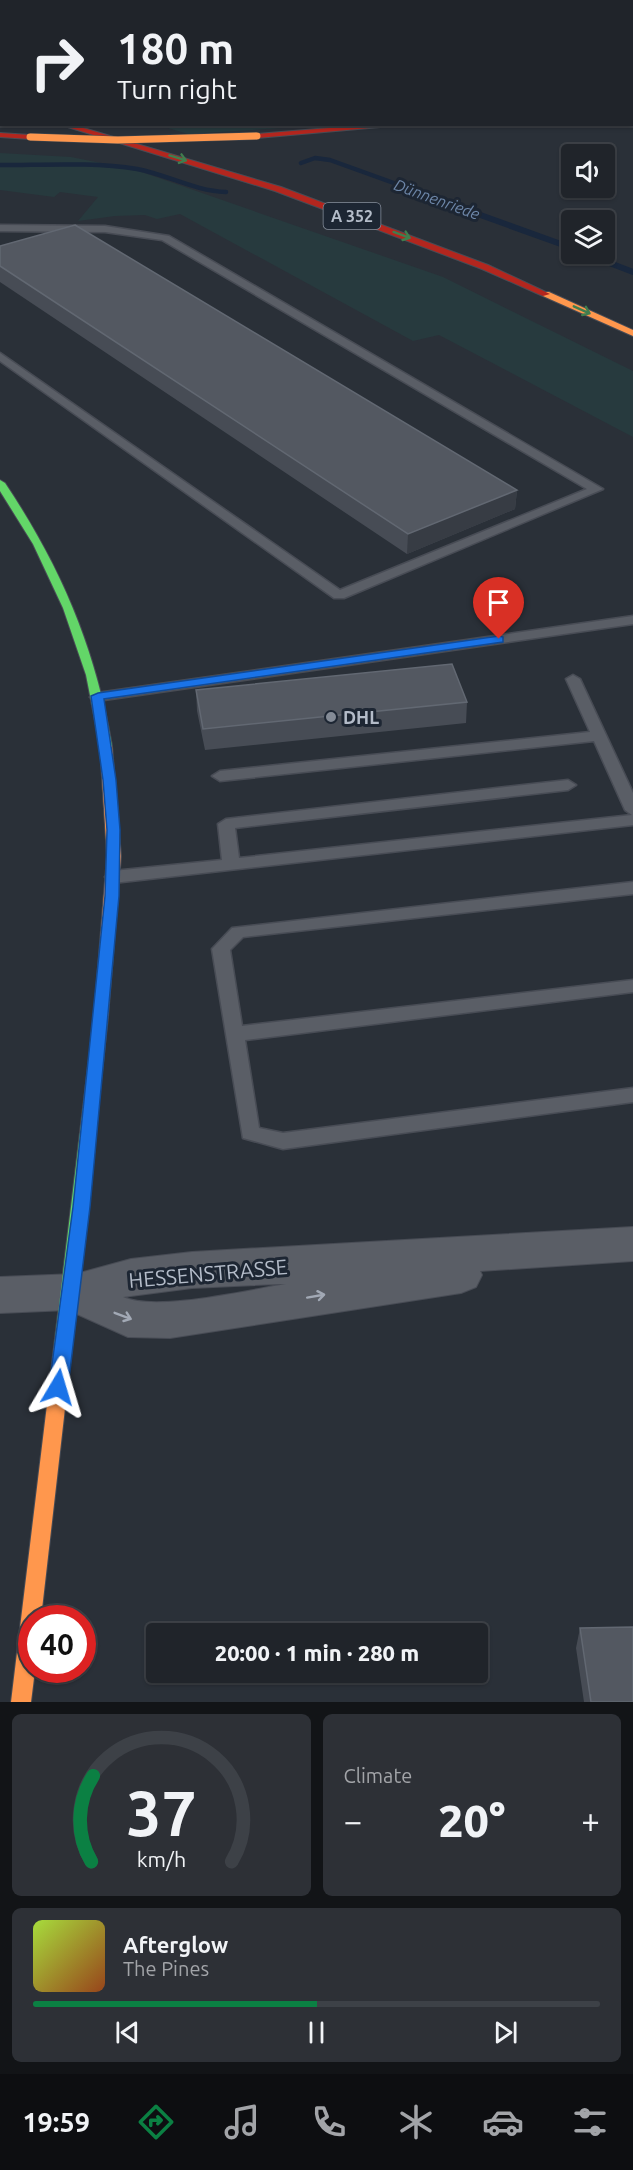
<!DOCTYPE html>
<html lang="en">
<head>
<meta charset="utf-8">
<style>
	body { margin:0; font-family:Ubuntu,sans-serif; background:#2d3036; color:#f1f3f6; height:100vh; display:flex; flex-direction:column; font-size:22px; white-space:nowrap }
	* { box-sizing:border-box; margin:0 }
	p { font-size:20px; color:#a2a4a8 }
	.icon { flex:none; width:33px; height:33px; fill:none; stroke:currentColor; stroke-width:2; stroke-linecap:round; stroke-linejoin:round }
	.map { position:relative; height:1702px; overflow:hidden }
	.sheet { display:flex; flex-direction:column; gap:12px; padding:12px; background:#121417; flex:1 }
	.sheet>* { flex:none }
	.top-card { position:absolute; left:0px; top:0px; width:633px; height:126px; box-shadow:0 2px 4px #0004,0 0 0 2px #3d4147; background:#20242a; color:#f1f3f6; overflow:hidden }
	.tools { position:absolute; left:561px; top:144px; display:grid; gap:12px }
	.tools a { display:grid; place-items:center; width:54px; height:54px; border-radius:6px; background:#20242a; box-shadow:0 2px 4px #0004,0 0 0 2px #3d4147; font-size:30px }
	.speed { position:absolute; left:18px; top:1605px; display:flex; gap:12px; font-size:30px; font-weight:700; text-align:center }
	.speed>* { display:grid; place-content:center; width:78px; height:78px; border-radius:50%; background:#20242a; box-shadow:0 2px 4px #0004,0 0 0 2px #3d4147; line-height:1 }
	.speed .limit { border:9px solid #d22; background:#fff; color:#111 }
	.pin { position:absolute; display:grid; place-items:center; width:51px; height:51px; color:#fff; margin:-62px -26px; border-radius:50% 50% 50% 0; rotate:-45deg; box-shadow:0 0 6px #0007 }
	.pin .icon { rotate:45deg }
	.me { position:absolute; width:66px; margin:-33px; rotate:7deg; stroke-linejoin:round; filter:drop-shadow(0 0 4px #0008) }
	.turn { display:flex; align-items:center; gap:21px; height:126px; padding:0 18px; font-size:27px }
	.turn .icon { width:78px; height:78px; stroke-width:2.5 }
	.turn b { display:block; font-size:42px; line-height:51px }
	.big { font-size:45px; font-weight:800; line-height:1.1 }
	.sheet .widget { flex:1; display:flex; flex-direction:column; justify-content:center; gap:9px; min-width:0; padding:0 21px; border-radius:9px; background:#2d3036 }
	.sheet .dial { align-items:center; gap:0 }
	.dial svg { height:156px; overflow:visible; fill:none; stroke:#3d4147; stroke-width:7; stroke-linecap:round; text-anchor:middle }
	.dial text { fill:#f1f3f6; stroke:none }
	.song { display:flex; align-items:center; gap:18px }
	.cover { width:72px; height:72px; border-radius:9px; background:linear-gradient(135deg,hsl(80 70% 55%),hsl(20 70% 35%)) }
	.played { height:6px; border-radius:3px; background:linear-gradient(90deg,#0b8043 50%,#3d4147 50%) }
	.keys { display:flex; justify-content:space-around; direction:ltr }
	.heat { display:flex; justify-content:space-between; align-items:center; font-size:33px; direction:ltr }
	.sheet .tiles { flex:1; display:grid; gap:12px; grid-template-columns:1fr 1fr }
	.widget:last-child { grid-column:span 2 }
	.trip { position:absolute; left:146px; top:1623px; width:342px; height:60px; border-radius:6px; background:#20242a; box-shadow:0 2px 4px #0004,0 0 0 2px #3d4147; font-weight:800; line-height:60px; text-align:center }
	.tab-bar { display:flex; height:96px; justify-content:space-around; align-items:center; background:#0d0e11; color:#a2a4a8 }
	.tab-bar .icon { width:42px; height:42px }
	.tab-bar .selected { color:#0b8043 }
	.tab-bar b { font-size:27px; color:#f1f3f6 }
	.map>svg:first-child { display:block }
	.green { fill:#273a3e }
	.lines { fill:none; stroke-linecap:round; stroke-linejoin:round }
	.stream-far1 { stroke:#19273c; stroke-width:4.5 }
	.stream { stroke:#19273c; stroke-width:6 }
	.lane-casing { stroke:#484c55; stroke-width:3 }
	.street-casing { stroke:#484c55; stroke-width:2 }
	.fast-casing { stroke:#484c55; stroke-width:2 }
	.slow-casing { stroke:#484c55; stroke-width:2 }
	.jam-casing { stroke:#484c55; stroke-width:2 }
	.lane { fill:#5a5e66; fill-rule:evenodd }
	.street { fill:#5a5e66; fill-rule:evenodd }
	.fast { fill:#63d668; fill-rule:evenodd }
	.slow { fill:#ff974d; fill-rule:evenodd }
	.jam { fill:#b3261e; fill-rule:evenodd }
	.slow-bridge-casing { stroke:#474c53; stroke-width:8; stroke-linecap:butt }
	.slow-bridge { stroke:#ff974d; stroke-width:7 }
	.wall { fill:#474c55 }
	.shaded-wall { fill:#373c44 }
	.building { fill:#535861; stroke:#626872; stroke-width:1.5 }
	.oneway { stroke:#407e4e }
	.oneway2 { stroke:#a2a9b5 }
	.route { fill:#1a73e8; stroke:#114b97; stroke-width:1.5 }
	.poi-dot { fill:#848b96; stroke:#1d2633; stroke-width:2 }
	.labels { text-anchor:middle; dominant-baseline:central; stroke-width:6; stroke-linejoin:round; paint-order:stroke }
	.far-water-label { font-size:16px; font-style:italic; fill:#6d86a8; stroke:#1d2633 }
	.shield { fill:#1d2633; stroke:#878f9c; stroke-width:1.5 }
	.shield-label { font-size:16px; font-weight:bold; fill:#b4bcc9 }
	.poi-label { font-size:18px; font-weight:bold; fill:#b4bcc9; stroke:#1d2633; text-anchor:start }
	.near-street-label { font-size:21px; fill:#b4bcc9; stroke:#1d2633 }
</style>
</head>
<body>
<div class="map">
<svg width="633" height="1702" viewBox="0 0 633 1702">
	<rect width="100%" height="100%" fill="#2a3038"/>
	<path class="green" d="M180,0H561L587,1L181,2Z
		M158,125H331L188,134Z
		M0,153L71,157L136,170L443,277L633,371V437L439,335L413,341L180,214L157,219L145,215L115,216L78,221L98,197L60,192L54,197L0,190Z"/>
	<g class="lines">
		<path class="stream-far1" d="M301,163L315,158L330,160L427,195
			M0,165C45,165 93,162 137,169C168,175 195,191 226,192"/>
		<path class="stream" d="M422,194L572,248
			M586,254L633,272"/>
		<g class="lane-casing">
			<path id="lane" d="M0,225L105,226L169,236L603,489L344,598H334L0,361V353L340,590L587,489L162,240L105,232L0,231Z
				M633,616V624L97,701L90,697L97,693Z
				M573,675L580,679L633,793V825L113,883L105,877L113,871L222,860L218,824L226,819L568,780L576,785L568,790L235,828L239,858L632,815L625,810L594,741L220,781L212,776L220,771L590,732L566,679Z
				M633,882V894L243,937L230,950L242,1026L633,980V992L245,1040L259,1128L283,1133L633,1088V1102L283,1149L243,1138L212,949L232,928Z"/>
		</g>
		<g class="street-casing">
			<path id="street" d="M633,1227V1261L480,1271L482,1275L476,1287L461,1293L170,1338L128,1337L68,1310L0,1313V1277L76,1274L131,1259L192,1252ZM278,1284H286C248,1290 156,1312 123,1297L192,1288Z"/>
		</g>
		<g class="fast-casing">
			<path id="fast" d="M632,13H633V17H632Z
				M0,480L5,483C61,567 95,647 112,746L110,749L106,750L100,746L86,675L63,608L33,544L0,491Z
				M101,1012L106,1013L108,1017L72,1347L69,1352L63,1355L57,1352L54,1347L94,1017L96,1013Z"/>
		</g>
		<g class="slow-casing">
			<path id="slow" d="M0,16H2V20H0Z
				M543,292H549L633,330V336L543,296Z
				M106,742L112,746L121,856L108,1017L106,1021H96L94,1017L107,856L100,746Z
				M63,1339L69,1342L72,1347L41,1618H32V1670H35L31,1702H11L54,1347L57,1342Z"/>
		</g>
		<g class="jam-casing">
			<path id="jam" d="M632,56H633V60H632Z
				M632,93H633V97H632Z
				M0,107H2V111H0Z
				M58,124H70L281,187L488,265L550,294L543,296L482,269L275,191Z
				M377,124H414L257,138L253,136L257,134Z
				M0,133L30,135L34,137L30,139L0,137Z"/>
		</g>
		<use href="#lane" class="lane"/>
		<use href="#street" class="street"/>
		<use href="#fast" class="fast"/>
		<use href="#slow" class="slow"/>
		<use href="#jam" class="jam"/>
		<g class="slow-bridge-casing">
			<path id="slow-bridge" d="M30,137L118,140L257,136"/>
		</g>
		<use href="#slow-bridge" class="slow-bridge"/>
	</g>
	<path class="wall" d="M0,246L517,490L515,509L407,554L0,282Z
		M196,690L467,702L466,723L205,750L197,711Z
		M580,1628L633,1702H584L576,1648Z"/>
	<path class="shaded-wall" d="M517,490L515,509L407,554L408,534Z"/>
	<path class="building" d="M75,225L517,490L408,534L0,266V246Z
		M452,664L467,702L203,729L196,690Z
		M633,1627V1702H591L580,1628Z"/>
	<defs><path id="oneway-shaft" d="M-6 0H5M1.5-3L5.5 0L1.5 3" fill="none" stroke-width="1.6" stroke-linecap="round" stroke-linejoin="round" transform="scale(1.5)"/></defs>
	<g class="oneway">
		<use href="#oneway-shaft" transform="translate(178 158) rotate(17)"/>
		<use href="#oneway-shaft" transform="translate(402 235) rotate(20)"/>
		<use href="#oneway-shaft" transform="translate(582 310) rotate(24)"/>
	</g>
	<g class="oneway2">
		<use href="#oneway-shaft" transform="translate(316 1296) rotate(-10)"/>
		<use href="#oneway-shaft" transform="translate(123 1316) rotate(21)"/>
	</g>
	<path class="route" d="M499,636L503,637V642L104,699L116,780L120,830L119,896L90,1207L68,1387L65,1392L58,1395L52,1392L49,1387L73,1207L105,896L107,830L103,780L91,696L98,693Z"/>
	<circle class="poi-dot" cx="331" cy="717" r="6"/>
	<g class="labels">
		<g class="far-water-label">
			<text transform="translate(437 199) rotate(20)">Dünnenriede</text>
		</g>
		<rect class="shield" x="323.5" y="203" width="57" height="26" rx="4.5"/>
		<g class="shield-label">
			<text x="352" y="216">A 352</text>
		</g>
		<g class="poi-label">
			<text x="343" y="717">DHL</text>
		</g>
		<g class="near-street-label">
			<text transform="translate(208 1273) rotate(-5)">HESSENSTRASSE</text>
		</g>
	</g>
</svg>
<div class="tools">
<a><svg class="icon" aria-label="sound" viewBox="0 0 24 24"><path d="M4 9h4l5-4v14l-5-4H4zM17 9q2 3 0 6"/></svg></a>
<a><svg class="icon" aria-label="layers" viewBox="0 0 24 24"><path d="M12 4l9 5-9 5-9-5zM3 14l9 5 9-5"/></svg></a>
</div>
<div class="speed"><div class="limit">40</div></div>
<div class="pin" style="left:499px;top:639px;background:#d93025"><svg class="icon" aria-label="arrive" viewBox="0 0 24 24"><path d="M6 21V4h12l-3 4 3 4H6"/></svg></div>
<svg class="me" style="left:58px;top:1387px" viewBox="-20 -20 40 40"><path d="M0-17L14 15 0 8-14 15z" fill="#1a73e8" stroke="#fff" stroke-width="4"/></svg>
<div class="trip">20:00 · 1 min · 280 m</div>
<div class="top-card">
<div class="turn"><svg class="icon" aria-label="right" viewBox="0 0 24 24"><path d="M7 20v-9h11M14 6l5 5-5 5"/></svg><div><b>180 m</b>Turn right</div></div>
</div>
</div>
<section class="sheet">
<div class="tiles">
<div class="widget dial"><svg viewBox="0 0 100 80">
<path d="M14 69A42 42 0 1 1 86 69"/>
<path d="M14 69A42 42 0 0 1 15 25" stroke="#0b8043"/>
<text x="50" y="56" font-size="32" font-weight="700">37</text>
<text x="50" y="72" font-size="11">km/h</text>
</svg></div>
<div class="widget"><p>Climate</p>
<div class="heat"><a>−</a><b class="big">20°</b><a>+</a></div>
</div>
<div class="widget">
<div class="song"><i class="cover"></i><div><b>Afterglow</b><p>The Pines</p></div></div>
<div class="played"></div>
<div class="keys"><svg class="icon" aria-label="previous" viewBox="0 0 24 24"><path d="M18 5L8 12l10 7zM5 5v14"/></svg><svg class="icon" aria-label="pause" viewBox="0 0 24 24"><path d="M8 5v14M16 5v14"/></svg><svg class="icon" aria-label="next" viewBox="0 0 24 24"><path d="M6 5l10 7-10 7zM19 5v14"/></svg></div>
</div>
</div>
</section>
<nav class="tab-bar">
<b>19:59</b>
<svg class="icon selected" aria-label="directions" viewBox="0 0 24 24"><path d="M12 3l9 9-9 9-9-9zM9 14v-3h6M13 9l2 2-2 2"/></svg>
<svg class="icon" aria-label="music" viewBox="0 0 24 24"><path d="M9 18V5l10-2v13"/><circle cx="6" cy="18" r="3"/><circle cx="16" cy="16" r="3"/></svg>
<svg class="icon" aria-label="phone" viewBox="0 0 24 24"><path d="M5 4h4l2 5-3 2q2 4 5 5l2-3 5 2v4C11 20 4 13 5 4z"/></svg>
<svg class="icon" aria-label="climate" viewBox="0 0 24 24"><path d="M12 3v18M4 7l16 10M4 17L20 7"/></svg>
<svg class="icon" aria-label="car" viewBox="0 0 24 24"><path d="M5 17H2v-5l4-1 3-4h7l3 4 3 1v5h-3M9 17h6M6 11h13"/><circle cx="7" cy="17" r="2"/><circle cx="17" cy="17" r="2"/></svg>
<svg class="icon" aria-label="filters" viewBox="0 0 24 24"><path d="M4 7h16M4 17h16"/><circle cx="9" cy="7" r="2"/><circle cx="15" cy="17" r="2"/></svg>
</nav>
</body>
</html>
